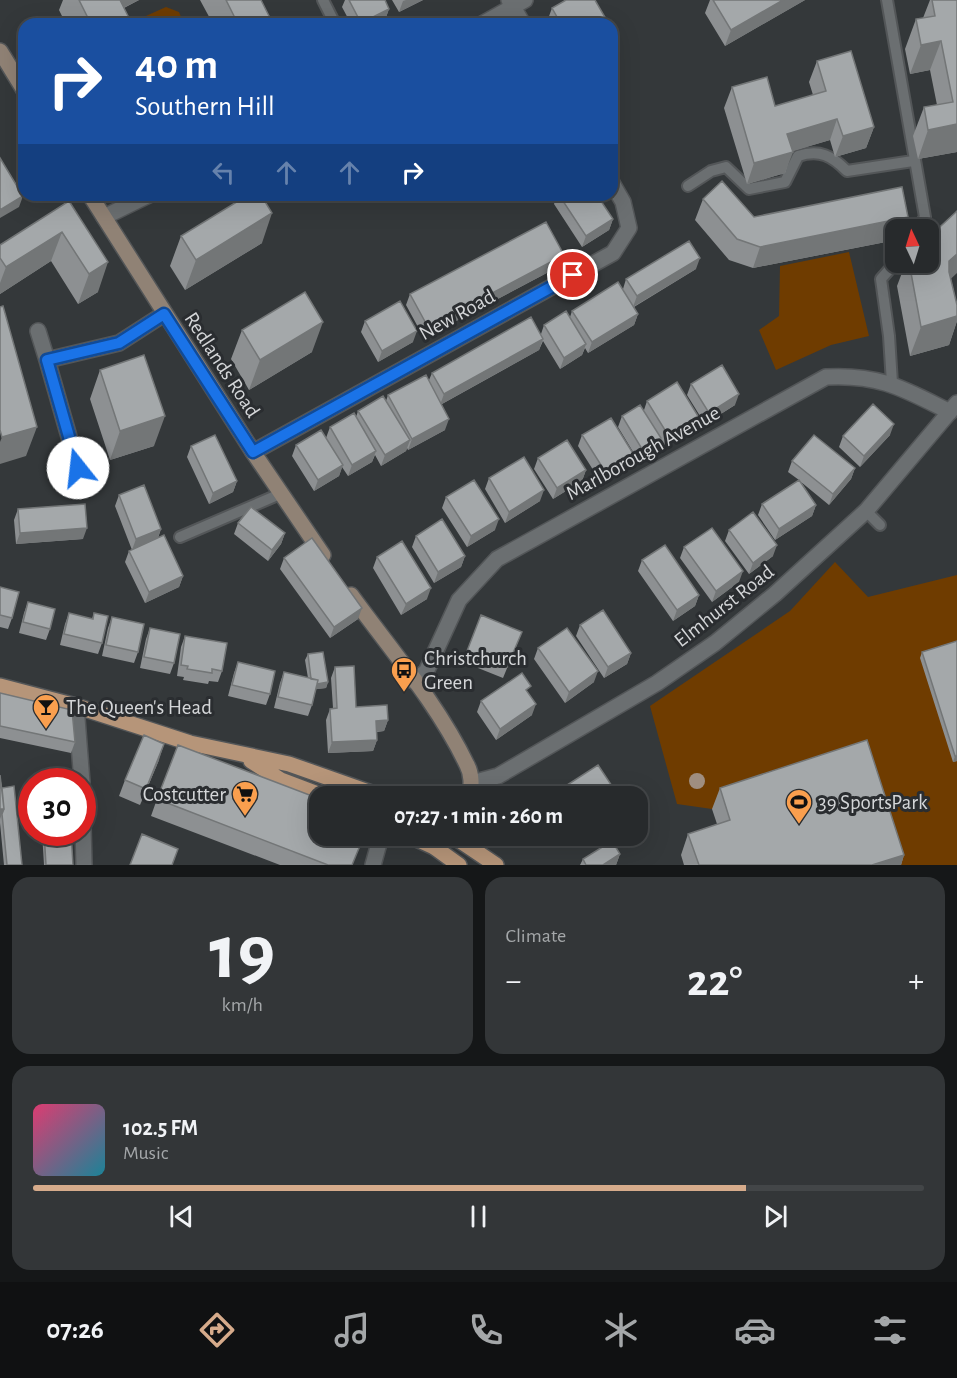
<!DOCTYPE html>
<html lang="en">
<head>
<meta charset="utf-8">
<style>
	body { margin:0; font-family:"Alegreya Sans",sans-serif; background:#333638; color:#f1f3f6; height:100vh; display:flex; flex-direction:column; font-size:22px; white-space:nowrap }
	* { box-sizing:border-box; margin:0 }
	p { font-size:20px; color:#a4a7a9 }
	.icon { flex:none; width:33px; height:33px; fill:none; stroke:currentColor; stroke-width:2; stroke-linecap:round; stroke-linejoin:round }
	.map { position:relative; height:865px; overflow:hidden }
	.sheet { display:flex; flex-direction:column; gap:12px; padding:12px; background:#151718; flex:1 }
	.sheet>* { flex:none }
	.hud { position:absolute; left:18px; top:18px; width:600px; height:183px; border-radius:18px; box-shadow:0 6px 24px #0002,0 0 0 2px #434648; background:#1a4fa0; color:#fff; overflow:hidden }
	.needle { width:39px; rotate:356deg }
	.fabs { position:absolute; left:885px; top:219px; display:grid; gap:12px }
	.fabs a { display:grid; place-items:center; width:54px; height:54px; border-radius:12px; background:#272a2c; box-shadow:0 6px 24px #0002,0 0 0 2px #434648; font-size:30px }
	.speed { position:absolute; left:18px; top:768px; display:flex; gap:12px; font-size:30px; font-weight:700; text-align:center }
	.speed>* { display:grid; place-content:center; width:78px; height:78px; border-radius:50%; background:#272a2c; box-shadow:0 6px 24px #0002,0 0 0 2px #434648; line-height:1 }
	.speed .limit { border:9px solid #d22; background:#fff; color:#111 }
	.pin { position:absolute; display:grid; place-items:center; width:51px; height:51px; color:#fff; margin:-26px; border:3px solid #fff; border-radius:50%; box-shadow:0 2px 6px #0007 }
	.me { position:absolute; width:66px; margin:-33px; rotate:344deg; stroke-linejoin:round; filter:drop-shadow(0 0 4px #0008) }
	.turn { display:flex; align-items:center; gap:21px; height:126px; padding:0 18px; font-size:27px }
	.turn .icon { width:78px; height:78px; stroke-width:2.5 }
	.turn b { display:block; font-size:42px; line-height:51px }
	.lanes { display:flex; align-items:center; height:57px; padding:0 18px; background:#0003; justify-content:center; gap:30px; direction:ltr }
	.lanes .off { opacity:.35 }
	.big { font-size:45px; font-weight:700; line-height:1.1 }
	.sheet .widget { flex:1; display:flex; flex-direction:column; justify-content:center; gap:9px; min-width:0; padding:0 21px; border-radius:18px; background:#333638 }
	.sheet .dial { align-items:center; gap:0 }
	.dial b { font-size:78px; line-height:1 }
	.song { display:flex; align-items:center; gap:18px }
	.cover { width:72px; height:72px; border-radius:9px; background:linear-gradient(135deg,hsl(340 70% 55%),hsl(190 70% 35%)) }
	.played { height:6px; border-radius:3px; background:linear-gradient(90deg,#d6ab8b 80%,#434648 80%) }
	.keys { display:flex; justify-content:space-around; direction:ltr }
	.heat { display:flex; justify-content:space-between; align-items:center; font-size:33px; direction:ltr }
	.sheet .tiles { flex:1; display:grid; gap:12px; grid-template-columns:1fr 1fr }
	.widget:last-child { grid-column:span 2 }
	.trip { position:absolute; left:309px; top:786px; width:339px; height:60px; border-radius:18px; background:#272a2c; box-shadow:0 6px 24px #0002,0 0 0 2px #434648; font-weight:700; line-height:60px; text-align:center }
	.tab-bar { display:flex; height:96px; justify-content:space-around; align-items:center; background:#101112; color:#a4a7a9 }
	.tab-bar .icon { width:42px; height:42px }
	.tab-bar .current { color:#d6ab8b }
	.tab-bar b { font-size:27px; color:#f1f3f6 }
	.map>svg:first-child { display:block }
	.green { fill:#6f3c00 }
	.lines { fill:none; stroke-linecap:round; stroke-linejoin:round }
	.lane-casing { stroke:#535658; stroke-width:14 }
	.street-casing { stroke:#535658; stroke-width:18 }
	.secondary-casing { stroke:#535658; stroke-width:18 }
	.primary-casing { stroke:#535658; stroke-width:18 }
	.lane { stroke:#6b6f71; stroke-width:10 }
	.street { stroke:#6b6f71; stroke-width:15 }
	.secondary { stroke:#908275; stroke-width:15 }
	.primary { stroke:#b69579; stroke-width:15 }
	.tree { fill:#9f8e80 }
	.wall { fill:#8d9092 }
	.shaded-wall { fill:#737677 }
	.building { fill:#a4a8aa; stroke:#737677; stroke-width:1.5 }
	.route-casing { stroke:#114b97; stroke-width:15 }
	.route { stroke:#1a73e8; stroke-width:10 }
	.labels { text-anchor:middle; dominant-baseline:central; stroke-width:6; stroke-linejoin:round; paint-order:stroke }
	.street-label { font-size:21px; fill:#d4d6d8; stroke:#2a2d30 }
	.poi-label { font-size:21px; fill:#d4d6d8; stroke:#2a2d30; text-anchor:start }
</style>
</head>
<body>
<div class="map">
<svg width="957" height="865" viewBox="0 0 957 865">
	<rect width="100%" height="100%" fill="#34383a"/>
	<path class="green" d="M166,7L179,12L184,24H136L137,20Z
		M849,252L869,336L831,345L776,370L759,330L779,316L780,266Z
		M835,562L868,597L957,575V865H893L712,809L677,804L650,706L790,611Z"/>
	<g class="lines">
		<g class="lane-casing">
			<path id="lane" d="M323,0L335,24
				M887,0L925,217L917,230
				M688,186L711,171L726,167L749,189L785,182L798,156C820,149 832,156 847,171L913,161
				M892,383L889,336L881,279L896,262
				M866,511L880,525
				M180,537L280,494"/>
		</g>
		<g class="street-casing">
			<path id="street" d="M509,0L523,24
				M482,24L525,0
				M104,217L149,195
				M38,331L47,360L119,343L164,314
				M47,360L78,468
				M253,452L613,253L629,228L623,202L612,183
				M413,681L426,672L459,600L497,559L826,377C880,374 904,389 950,412
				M76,706L82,782
				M472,783L498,776L657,683L715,643L775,594L866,511L957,403
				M82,788L84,865
				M373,865L381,836"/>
		</g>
		<g class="secondary-casing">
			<path id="secondary" d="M0,51L24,90
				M90,195L253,452L323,555
				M351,595C391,650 438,704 467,765C472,774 472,787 469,796
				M434,847L441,836"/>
		</g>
		<g class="primary-casing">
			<path id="primary" d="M0,686L76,706L190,743L289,764L380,796
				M251,761L281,780L323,796
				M410,836L434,847L459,865
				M453,836L496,865"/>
		</g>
		<use href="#lane" class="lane"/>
		<use href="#street" class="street"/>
		<use href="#secondary" class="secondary"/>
		<use href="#primary" class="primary"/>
	</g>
	<circle class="tree" cx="697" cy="781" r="8"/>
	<path class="wall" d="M63,0H139L124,8L132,24H66L59,10Z
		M200,0H261L273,24H213Z
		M345,0H385L389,9L385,20L377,24H351L342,7Z
		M392,0H423L399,12Z
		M710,0H805L725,46L705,13Z
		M930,0H957V152L918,159L913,136L924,107L937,105L930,70L910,74L905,49L916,19L923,18Z
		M552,8L606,19L604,24H550L548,19Z
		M817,61L874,127L866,148L835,157L830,140L792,151L785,173L747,184L724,108L732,87L775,106L813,95L809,82Z
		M557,195H597L613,219L609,230L582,247L554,204Z
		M703,199L754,217H908L904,230H896V240L753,268L729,260L695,220Z
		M69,201L98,292L78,304L51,261L0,294V245Z
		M181,236L262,243L185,290L170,266Z
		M906,262H928L951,279L957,305V321L949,345L910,356L897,286Z
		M560,266L424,338L406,305L410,294Z
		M696,269L634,307L638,314L634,325L588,353L585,348L582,355L560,369L543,341L539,350L442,404L445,430L408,450L407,448L406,451L381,466L375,455L372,462L348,476L342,467L339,476L314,491L292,456L296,445L326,438L330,427L356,417L358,411L386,401L388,395L429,380L432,373L541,334L544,325L570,317L572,311L623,289L626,279Z
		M365,321L413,342L378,362L361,332Z
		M242,330L312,352L249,390L231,359Z
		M100,370L154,446L110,460L90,399Z
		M691,384L735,405L705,424L687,395Z
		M647,401L698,416L694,427L663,446L660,440L657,449L638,460L618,427L622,416L644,410Z
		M582,435L634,455L630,466L602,484L578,446Z
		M890,435L860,467L839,447L843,436Z
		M191,446L237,481L233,492L209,504L187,457Z
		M538,458L586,470L582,481L553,499L534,469Z
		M792,461L855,468L851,479L829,505L801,482L816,505L812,516L775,540L758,515L762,504L799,480L788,472Z
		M489,478L540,501L505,523L485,489Z
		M119,495L161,529L158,538L183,576L179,587L145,603L125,562L129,551L132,550L115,506Z
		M446,497L495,530L467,547L442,508Z
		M18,509L83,539L16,544L14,520Z
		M238,523L285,533L281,544L268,561L234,534Z
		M729,530L773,556L749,574L725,541Z
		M416,536L465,556L461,567L434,583L412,547Z
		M684,547L739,582L712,602L680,558Z
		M377,557L427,599L401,615L373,568Z
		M284,558L358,619L330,638L280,569Z
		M642,560L699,595L695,606L673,621L638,571Z
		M0,587L12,618L8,629L0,627Z
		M28,602L50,629L46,640L19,633L24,613Z
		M69,613L92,619L94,613L102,643L98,654L60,645L65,624Z
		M112,617L138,652L134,663L102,656L108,628Z
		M580,625L631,653L627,664L604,678L576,636Z
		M150,628L174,663L170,674L140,668L146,639Z
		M522,632L503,678L463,662L467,651Z
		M185,636L222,671L218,682L209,681L208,684L183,680L184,677L177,676L181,647Z
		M957,641V761L953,762L920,658L922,652Z
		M538,648L594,682L565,703L534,659Z
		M308,654L328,682L326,688L316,689L312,705L308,716L274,708L280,683L284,672L308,678L305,660Z
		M238,662L270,694L266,705L228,696L234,673Z
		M335,667L356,707L388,720L384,731L377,732V740L373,751L328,753L326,720L330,709L333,708L331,678Z
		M0,693L75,742L71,753L0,738Z
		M481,701L532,715L496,740L477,712Z
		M159,760L140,805L119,796L125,780Z
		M0,775L2,788L22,865H4L0,823Z
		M29,779L32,805H26L25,790Z
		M564,787L617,796H560Z
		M720,788L904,855L901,865H684L681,855L688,834L717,824L712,809Z
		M157,799L353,865H280L151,816Z
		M42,832H71L73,865H44Z
		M620,854L616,865H580L583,859Z"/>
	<path class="shaded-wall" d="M110,0H139L103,18Z
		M406,0H423L399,12L403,1Z
		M783,0H805L725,46L731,30Z
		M389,9L385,20L377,24H361Z
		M606,19L604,24H598Z
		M941,41L930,70L910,74L921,45Z
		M837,119L830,140L780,155L787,134Z
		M957,124V152L918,159L928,130Z
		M874,127L866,148L835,157L843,136Z
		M793,152L785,173L747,184L754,163Z
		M23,196L19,207L0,218V210Z
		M272,213L262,243L185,290L196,260Z
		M908,217L904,230H896V240L753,268L760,247Z
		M613,219L609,230L582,247L586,236Z
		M62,232L51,261L0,294V283L6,267Z
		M957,254V273L939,290L949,261Z
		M564,255L560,266L424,338L428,327Z
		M700,258L696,269L633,307L637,296Z
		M108,262L98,292L78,304L89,274Z
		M638,314L634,325L588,353L592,342Z
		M957,316V321L949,345L910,356L921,327Z
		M323,322L312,352L249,390L260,360Z
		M417,331L413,342L378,362L382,351Z
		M543,339L539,350L440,405L444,394Z
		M586,344L582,355L560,369L564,358Z
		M739,394L735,405L705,424L709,413Z
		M165,416L154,446L110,460L120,431Z
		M698,416L694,427L663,446L668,435Z
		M449,419L445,430L408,450L412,439Z
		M894,424L890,435L860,467L864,456Z
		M37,427L26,456L0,464V442L2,437Z
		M661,438L657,449L638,460L642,449Z
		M410,440L406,451L381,466L385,455Z
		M376,451L372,462L348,476L352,465Z
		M634,455L630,466L602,484L606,473Z
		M343,465L339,476L314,491L318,480Z
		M855,468L851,479L829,505L833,494Z
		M586,470L582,481L553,499L557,488Z
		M237,481L233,492L209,504L213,493Z
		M544,490L540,501L505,523L509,512Z
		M816,505L812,516L775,540L779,529Z
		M499,519L495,530L467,547L471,536Z
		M87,528L83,539L16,544L20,533Z
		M161,529L157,540L132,550L136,539Z
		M285,533L281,544L268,561L272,550Z
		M777,545L773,556L749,574L753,563Z
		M465,556L461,567L434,583L438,572Z
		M743,571L739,582L712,602L716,591Z
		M183,576L179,587L145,603L149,592Z
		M431,588L427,599L401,615L406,604Z
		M699,595L695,606L673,621L677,610Z
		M362,608L358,619L330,638L334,627Z
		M631,653L627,664L604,678L608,667Z
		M598,671L594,682L565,703L569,692Z
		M328,682L326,688L310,690L312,685Z
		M536,704L532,715L496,740L500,729Z
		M388,720L384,731L372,732L376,721Z
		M377,740L373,751L328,753L332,742Z
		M164,744L159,760L140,805L146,789Z
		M955,756H957V761L953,762Z
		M30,794H32V805H26Z
		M0,809H4L0,819Z
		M620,854L616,865H603Z
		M904,855L901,865H872Z"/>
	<path class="building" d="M79,0H120L132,24H91Z
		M226,0H261L273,24H238Z
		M349,0H385L389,9L361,23Z
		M566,0H595L606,19L598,24H561L552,8Z
		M713,0H783L731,30Z
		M932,0H957V124L928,130L924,107L953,102L941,41L921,45L916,19L935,16Z
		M851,51L874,127L843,136L837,119L787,134L793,152L754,163L732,87L767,77L775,106L826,91L817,61Z
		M0,158L23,196L0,210Z
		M722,181L754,217L902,187L908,217L760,247L737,239L703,199Z
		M248,195H261L272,213L196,260L181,236Z
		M559,195H597L613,219L586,236Z
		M69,201L108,262L89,274L62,232L6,267L0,258V245Z
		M957,211V254L949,261V272L957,305V316L921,327L909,262H928V238Z
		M546,222L564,255L428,327L410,294Z
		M689,241L700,258L637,296L626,279Z
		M618,282L638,314L592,342L572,311Z
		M305,292L323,322L260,360L242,330Z
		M400,301L417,331L382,351L365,321Z
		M3,306L37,427L2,437L0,430V307Z
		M566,311L586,344L564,358L544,325Z
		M531,317L543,339L444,394L432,373Z
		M144,355L165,416L120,431L100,370Z
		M722,365L739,394L709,413L691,384Z
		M426,375L449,419L412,439L388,395Z
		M677,382L698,416L668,435L647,401Z
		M383,396L410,440L385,455L358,411Z
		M873,404L894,424L864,456L843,436Z
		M640,405L661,438L642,449L622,416Z
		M354,413L376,451L352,465L330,427Z
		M611,418L634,455L606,473L582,435Z
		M321,430L343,465L318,480L296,445Z
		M215,435L237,481L213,493L191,446Z
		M814,435L855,468L833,494L792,461Z
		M567,440L586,470L557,488L538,458Z
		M524,457L544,490L509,512L489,478Z
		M474,480L499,519L471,536L446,497Z
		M799,480L816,505L779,529L762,504Z
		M144,485L161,529L136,539L119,495Z
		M85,504L87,528L20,533L18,509Z
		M251,507L285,533L272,550L238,523Z
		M753,512L777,545L753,563L729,530Z
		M442,519L465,556L438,572L416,536Z
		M712,528L743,571L716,591L684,547Z
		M164,535L183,576L149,592L129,551Z
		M312,538L362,608L334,627L284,558Z
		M402,541L431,588L406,604L377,557Z
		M665,545L699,595L677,610L642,560Z
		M0,587L19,592L12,618L0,615Z
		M28,602L55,609L50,629L23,622Z
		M603,610L631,653L608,667L580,625Z
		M69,613L93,619L94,613L108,616L102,643L64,634Z
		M481,615L522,632L507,667L467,651Z
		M112,617L144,624L138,652L106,645Z
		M150,628L180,634L174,663L144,657Z
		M567,628L598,671L569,692L538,648Z
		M185,636L227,643L222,671L212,669V673L187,669L188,666L181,665Z
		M957,641V756H955L922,652Z
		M323,652L328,682L317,684L318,680L311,679L308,654Z
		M238,662L275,671L270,694L232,685Z
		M354,666L356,707L387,705L388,720L376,721L377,740L332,742L330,709L337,708L335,667Z
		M284,672L318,680L312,705L278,697Z
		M522,673L531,686L526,690L536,704L500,729L481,701Z
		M0,693L72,710L75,742L0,726Z
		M144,735L164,744L146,789L125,780Z
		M867,740L904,855L872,865H699L688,834L730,820L720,788Z
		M178,745L320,799V836H364L352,865H328L157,799Z
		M598,765L618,795L615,796H570L564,787Z
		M0,775L4,809H0Z
		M63,778V782H32V794H30L29,779Z
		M14,786L22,865H7L2,814L4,809L2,788Z
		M44,832H71L73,865H46Z
		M142,834L178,849L172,865H130Z
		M612,841L620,854L603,865H586L583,859Z"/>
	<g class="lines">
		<g class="route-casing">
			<path id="route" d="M78,468L47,360L119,343L164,314L253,452L573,275"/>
		</g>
		<use href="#route" class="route"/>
	</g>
	<defs>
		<g id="bus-pin" transform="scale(1.35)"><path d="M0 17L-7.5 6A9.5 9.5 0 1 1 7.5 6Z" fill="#fa9f4e" stroke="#2a2d30"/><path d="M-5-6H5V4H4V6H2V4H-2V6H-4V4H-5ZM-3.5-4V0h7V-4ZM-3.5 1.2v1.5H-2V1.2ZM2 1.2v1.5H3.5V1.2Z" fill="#111"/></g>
		<g id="bar-pin" transform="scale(1.35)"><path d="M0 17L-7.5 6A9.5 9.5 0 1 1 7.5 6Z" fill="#fa9f4e" stroke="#2a2d30"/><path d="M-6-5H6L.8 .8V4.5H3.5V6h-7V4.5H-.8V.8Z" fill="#111"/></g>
		<g id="supermarket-pin" transform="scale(1.35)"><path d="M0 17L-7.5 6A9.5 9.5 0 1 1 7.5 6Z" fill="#fa9f4e" stroke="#2a2d30"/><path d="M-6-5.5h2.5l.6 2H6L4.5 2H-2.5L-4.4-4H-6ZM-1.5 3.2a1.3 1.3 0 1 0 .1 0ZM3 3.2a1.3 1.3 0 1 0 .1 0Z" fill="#111"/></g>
		<g id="stadium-pin" transform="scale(1.35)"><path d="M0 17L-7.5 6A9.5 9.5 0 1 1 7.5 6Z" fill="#fa9f4e" stroke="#2a2d30"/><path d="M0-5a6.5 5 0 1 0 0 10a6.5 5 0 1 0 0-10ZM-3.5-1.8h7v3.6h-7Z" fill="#111"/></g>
	</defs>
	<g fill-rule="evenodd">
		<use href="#bus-pin" x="404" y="670"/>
		<use href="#bar-pin" x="46" y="707"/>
		<use href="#supermarket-pin" x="245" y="794"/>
		<use href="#stadium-pin" x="799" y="802"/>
	</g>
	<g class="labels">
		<g class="street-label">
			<text transform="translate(457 315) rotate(-29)">New Road</text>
			<text transform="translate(222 365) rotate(57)">Redlands Road</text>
			<text transform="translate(643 453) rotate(-29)">Marlborough Avenue</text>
			<text transform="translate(724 606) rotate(-38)">Elmhurst Road</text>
		</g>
		<g class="poi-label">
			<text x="424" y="658">Christchurch<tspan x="424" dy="24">Green</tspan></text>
			<text x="66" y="707">The Queen's Head</text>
			<text x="226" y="794" text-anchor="end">Costcutter</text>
			<text x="818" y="802">39 SportsPark</text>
		</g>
	</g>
</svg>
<div class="fabs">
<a><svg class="needle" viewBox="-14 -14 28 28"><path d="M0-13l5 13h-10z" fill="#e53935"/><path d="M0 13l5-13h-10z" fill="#a4a7a9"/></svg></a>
</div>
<div class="speed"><div class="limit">30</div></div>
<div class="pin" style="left:573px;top:275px;background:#d93025"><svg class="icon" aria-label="arrive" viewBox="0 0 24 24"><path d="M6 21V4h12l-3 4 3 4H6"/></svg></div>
<svg class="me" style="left:78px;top:468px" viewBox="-20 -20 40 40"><circle r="19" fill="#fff"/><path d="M0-13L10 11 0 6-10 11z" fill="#1a73e8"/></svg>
<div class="trip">07:27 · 1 min · 260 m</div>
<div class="hud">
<div class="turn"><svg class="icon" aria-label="right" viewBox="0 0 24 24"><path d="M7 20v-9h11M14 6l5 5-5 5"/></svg><div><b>40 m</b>Southern Hill</div></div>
<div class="lanes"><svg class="icon off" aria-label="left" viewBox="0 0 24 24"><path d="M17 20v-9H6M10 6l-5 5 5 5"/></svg><svg class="icon off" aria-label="ahead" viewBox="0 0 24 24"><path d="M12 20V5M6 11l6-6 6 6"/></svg><svg class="icon off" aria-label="ahead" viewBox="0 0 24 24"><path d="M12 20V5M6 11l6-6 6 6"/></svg><svg class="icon" aria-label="right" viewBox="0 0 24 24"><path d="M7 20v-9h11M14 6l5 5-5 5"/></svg></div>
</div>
</div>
<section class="sheet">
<div class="tiles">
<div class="widget dial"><b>19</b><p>km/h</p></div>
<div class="widget"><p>Climate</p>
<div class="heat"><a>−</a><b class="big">22°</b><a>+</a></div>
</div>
<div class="widget">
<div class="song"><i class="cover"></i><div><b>102.5 FM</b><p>Music</p></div></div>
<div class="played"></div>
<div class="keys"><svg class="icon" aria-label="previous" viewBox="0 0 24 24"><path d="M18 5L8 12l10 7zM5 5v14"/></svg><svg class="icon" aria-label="pause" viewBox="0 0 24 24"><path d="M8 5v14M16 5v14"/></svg><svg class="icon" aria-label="next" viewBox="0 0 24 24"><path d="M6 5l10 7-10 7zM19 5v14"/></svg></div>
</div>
</div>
</section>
<nav class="tab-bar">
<b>07:26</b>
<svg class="icon current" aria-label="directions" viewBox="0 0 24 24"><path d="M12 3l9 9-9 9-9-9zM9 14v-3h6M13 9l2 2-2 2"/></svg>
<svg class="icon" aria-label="music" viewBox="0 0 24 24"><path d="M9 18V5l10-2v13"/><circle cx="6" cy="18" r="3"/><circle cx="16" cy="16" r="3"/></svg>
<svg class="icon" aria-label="phone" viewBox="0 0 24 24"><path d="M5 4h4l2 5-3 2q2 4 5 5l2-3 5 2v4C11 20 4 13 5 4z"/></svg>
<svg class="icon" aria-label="climate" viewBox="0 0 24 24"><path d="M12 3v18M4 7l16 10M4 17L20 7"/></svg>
<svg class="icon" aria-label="car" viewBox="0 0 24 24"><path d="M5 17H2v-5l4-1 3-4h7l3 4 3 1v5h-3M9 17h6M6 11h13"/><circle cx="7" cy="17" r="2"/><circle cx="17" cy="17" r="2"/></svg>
<svg class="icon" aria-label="filters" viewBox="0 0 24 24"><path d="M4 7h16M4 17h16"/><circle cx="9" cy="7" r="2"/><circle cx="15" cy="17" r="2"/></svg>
</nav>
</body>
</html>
